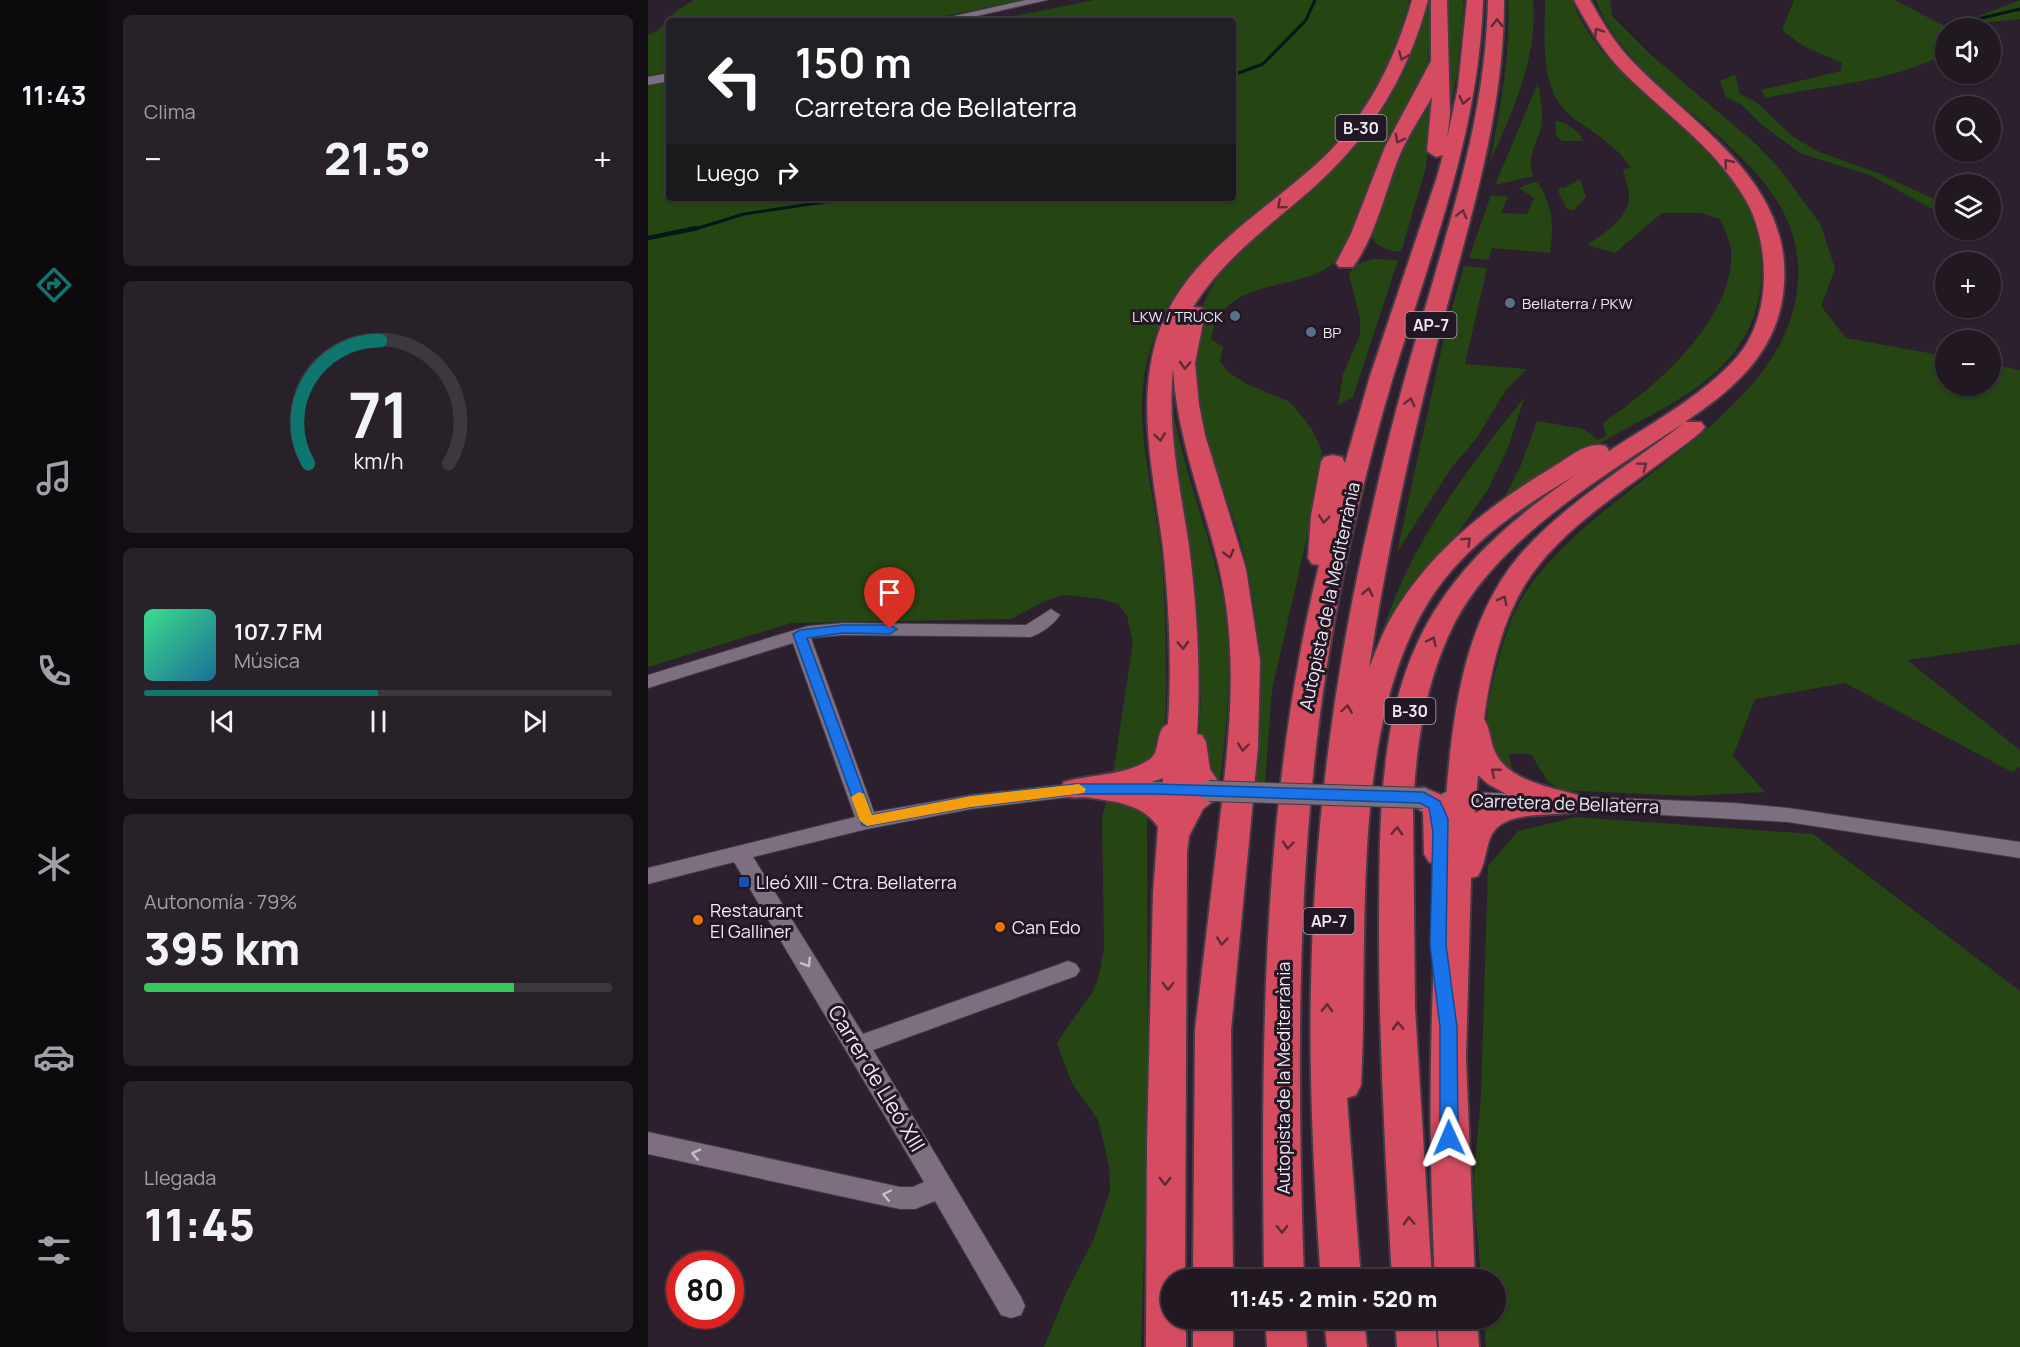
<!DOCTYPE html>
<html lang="es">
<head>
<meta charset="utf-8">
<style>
	body { margin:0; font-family:Manrope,sans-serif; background:#29212a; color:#f1f3f6; height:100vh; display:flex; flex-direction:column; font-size:22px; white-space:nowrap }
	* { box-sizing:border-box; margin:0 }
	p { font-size:20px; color:#a2a0a5 }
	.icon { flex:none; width:33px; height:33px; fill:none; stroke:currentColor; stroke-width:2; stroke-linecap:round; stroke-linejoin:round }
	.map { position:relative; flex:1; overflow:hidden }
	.panel { display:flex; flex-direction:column; gap:15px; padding:15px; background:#120d13; width:540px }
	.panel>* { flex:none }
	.guide { position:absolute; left:18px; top:18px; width:570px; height:183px; border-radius:6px; box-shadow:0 2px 4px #0004,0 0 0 2px #3e3740; background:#202124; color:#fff; overflow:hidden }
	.fabs { position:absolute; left:1287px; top:18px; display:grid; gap:12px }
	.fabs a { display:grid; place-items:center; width:66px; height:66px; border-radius:50%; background:#211822; box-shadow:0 2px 4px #0004,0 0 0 2px #3e3740; font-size:30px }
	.speed { position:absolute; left:18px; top:1251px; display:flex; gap:12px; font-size:30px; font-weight:700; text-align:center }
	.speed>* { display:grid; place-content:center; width:78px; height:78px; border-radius:50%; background:#211822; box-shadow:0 2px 4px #0004,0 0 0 2px #3e3740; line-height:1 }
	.speed .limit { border:9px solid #d22; background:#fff; color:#111 }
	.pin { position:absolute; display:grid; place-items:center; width:51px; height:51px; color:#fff; margin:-62px -26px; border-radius:50% 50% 50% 0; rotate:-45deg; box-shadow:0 0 6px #0007 }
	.pin .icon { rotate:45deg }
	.me { position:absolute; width:66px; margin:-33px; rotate:359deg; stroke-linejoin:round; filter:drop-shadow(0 0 4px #0008) }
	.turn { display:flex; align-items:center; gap:21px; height:126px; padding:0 30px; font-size:27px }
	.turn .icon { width:78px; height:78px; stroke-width:2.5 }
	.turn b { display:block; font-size:42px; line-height:51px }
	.then { display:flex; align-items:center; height:57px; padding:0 30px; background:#0003; gap:12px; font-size:22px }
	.big { font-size:45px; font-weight:800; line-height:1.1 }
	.panel .tile { flex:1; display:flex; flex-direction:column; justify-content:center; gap:9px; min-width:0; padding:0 21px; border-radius:9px; background:#29212a }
	.panel .dial { align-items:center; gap:0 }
	.dial svg { height:156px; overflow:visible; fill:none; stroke:#3e3740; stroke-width:7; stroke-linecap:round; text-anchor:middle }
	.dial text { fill:#f1f3f6; stroke:none }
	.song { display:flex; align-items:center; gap:18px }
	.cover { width:72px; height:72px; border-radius:9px; background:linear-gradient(135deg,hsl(150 70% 55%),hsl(200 70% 35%)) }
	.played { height:6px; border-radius:3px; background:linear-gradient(90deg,#0f766e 50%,#3e3740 50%) }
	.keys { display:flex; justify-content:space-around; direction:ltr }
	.heat { display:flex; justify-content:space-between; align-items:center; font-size:33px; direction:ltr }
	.charge { height:9px; border-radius:4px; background:linear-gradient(90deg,#34c759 79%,#3e3740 0) }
	.trip { position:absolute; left:513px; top:1269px; width:345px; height:60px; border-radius:30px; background:#211822; box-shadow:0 2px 4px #0004,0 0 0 2px #3e3740; font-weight:800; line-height:60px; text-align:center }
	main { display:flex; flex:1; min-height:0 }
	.dock { display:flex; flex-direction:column; width:108px; justify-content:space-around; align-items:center; background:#0d0a0e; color:#a2a0a5 }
	.dock .icon { width:42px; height:42px }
	.dock .selected { color:#0f766e }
	.dock b { font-size:27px; color:#f1f3f6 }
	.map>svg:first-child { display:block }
	.green { fill:#254512 }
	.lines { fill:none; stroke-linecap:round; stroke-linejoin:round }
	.stream-far1 { stroke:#051717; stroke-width:3 }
	.stream { stroke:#051717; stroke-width:4.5 }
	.minor-casing { stroke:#443b46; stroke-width:2 }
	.highway-casing { stroke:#443b46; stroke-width:4 }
	.minor { fill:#7d6f80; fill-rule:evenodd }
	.highway { fill:#d54c60; fill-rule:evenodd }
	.minor-bridge-casing { stroke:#443b46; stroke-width:22; stroke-linecap:butt }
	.minor-bridge { stroke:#7d6f80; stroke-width:20 }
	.oneway { stroke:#612a39 }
	.oneway2 { stroke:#c8beca }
	.route { fill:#1a73e8; stroke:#114b97; stroke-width:1.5 }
	.slow { fill:#f59e0b }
	.service-dot { fill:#5c6f8a; stroke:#221724; stroke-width:2 }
	.transit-dot { fill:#1a4fb4; stroke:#221724; stroke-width:2 }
	.food-dot { fill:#e8710a; stroke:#221724; stroke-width:2 }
	.labels { text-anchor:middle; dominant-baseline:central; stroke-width:6; stroke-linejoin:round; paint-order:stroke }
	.far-poi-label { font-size:15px; fill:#f0e9f2; stroke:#221724; text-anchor:start }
	.shield { fill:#221724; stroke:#b2aab4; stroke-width:1.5 }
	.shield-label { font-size:16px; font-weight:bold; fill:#f0e9f2 }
	.street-label { font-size:18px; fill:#f0e9f2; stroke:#221724 }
	.poi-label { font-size:18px; fill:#f0e9f2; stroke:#221724; text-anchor:start }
	.near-street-label { font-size:21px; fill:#f0e9f2; stroke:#221724 }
</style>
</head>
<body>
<main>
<nav class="dock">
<b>11:43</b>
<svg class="icon selected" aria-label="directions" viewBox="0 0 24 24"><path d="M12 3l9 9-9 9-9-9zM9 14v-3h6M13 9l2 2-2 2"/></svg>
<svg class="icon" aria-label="music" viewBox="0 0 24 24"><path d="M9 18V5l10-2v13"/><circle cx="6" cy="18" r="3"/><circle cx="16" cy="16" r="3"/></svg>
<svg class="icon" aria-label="phone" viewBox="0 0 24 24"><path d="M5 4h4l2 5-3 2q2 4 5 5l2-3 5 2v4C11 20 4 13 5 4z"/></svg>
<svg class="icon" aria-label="climate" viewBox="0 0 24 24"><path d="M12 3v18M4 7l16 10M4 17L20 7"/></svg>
<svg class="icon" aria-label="car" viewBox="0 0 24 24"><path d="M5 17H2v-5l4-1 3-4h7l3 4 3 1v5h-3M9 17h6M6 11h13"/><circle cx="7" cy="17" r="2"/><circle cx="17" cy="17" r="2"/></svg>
<svg class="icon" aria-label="filters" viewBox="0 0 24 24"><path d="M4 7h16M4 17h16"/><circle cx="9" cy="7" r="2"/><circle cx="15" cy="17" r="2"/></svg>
</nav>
<section class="panel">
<div class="tile"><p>Clima</p>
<div class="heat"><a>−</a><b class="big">21.5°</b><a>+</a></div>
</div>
<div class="tile dial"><svg viewBox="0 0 100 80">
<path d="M14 69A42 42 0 1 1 86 69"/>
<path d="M14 69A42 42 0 0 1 51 6" stroke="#0f766e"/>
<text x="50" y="56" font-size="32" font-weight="700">71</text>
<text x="50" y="72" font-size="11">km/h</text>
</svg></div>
<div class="tile">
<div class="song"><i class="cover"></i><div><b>107.7 FM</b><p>Música</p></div></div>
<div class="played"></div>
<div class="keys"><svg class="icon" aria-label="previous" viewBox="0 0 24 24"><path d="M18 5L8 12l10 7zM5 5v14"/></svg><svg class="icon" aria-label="pause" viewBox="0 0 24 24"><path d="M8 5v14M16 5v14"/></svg><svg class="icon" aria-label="next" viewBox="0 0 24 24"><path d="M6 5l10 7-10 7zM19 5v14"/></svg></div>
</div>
<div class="tile"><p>Autonomía · 79%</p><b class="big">395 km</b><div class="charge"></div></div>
<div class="tile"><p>Llegada</p><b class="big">11:45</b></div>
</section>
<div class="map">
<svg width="1372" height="1347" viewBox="0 0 1372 1347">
	<rect width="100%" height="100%" fill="#2c202e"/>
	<path class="green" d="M46,0H375L273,21H21V72L0,76V35L10,30L28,11Z
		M446,0H761C750,44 736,82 708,119C639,208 509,260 495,385C490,436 504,487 511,537C517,584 518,630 518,677C518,702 520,741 503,760C494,770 477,772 465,774L485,643L479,616L470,604L453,599L416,595L397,601L363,619L143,623L0,667V85L21,81V198H585V21H342Z
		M777,0H783L780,64L777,76C761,112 745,149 729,185C718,210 708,242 688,261C652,295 575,273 563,339L575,347L572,361L580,372L597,383L642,402L664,429L674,451L670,489L624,690L617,783L604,782C615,704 615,639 598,562C580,481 527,403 551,317C570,249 647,206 694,157C738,112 763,61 777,0Z
		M797,0H815L816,7L809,74L799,122Z
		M860,0H885C890,59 865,110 842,162C852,108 863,55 860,0Z
		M897,0H924C946,59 999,93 1042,135C1062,155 1083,177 1097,202C1125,254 1118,323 1075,365C1045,396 1002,415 965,436C930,455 897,476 864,497L858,495L873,465L889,421L936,429L950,440L958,436L955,424L959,420C1009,386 1088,317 1083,249C1082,239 1075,228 1072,219L1053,213H1014L967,253L939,245C955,234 980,219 981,197C981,188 977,178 975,169L983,168C969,146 949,135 928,120C890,94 897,40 897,0Z
		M948,0H962L964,16L1004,56L1107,143L1130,167L1173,225L1187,269L1173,306L1198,338L1297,356L1298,386H1342L1343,364L1372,370V644L1259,660L1372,750V767L1364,772L1197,683L1107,699L1085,756L1117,792L1041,796L911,790L899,780L883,754H861L865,774C860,770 853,767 849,763C836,749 838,714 842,696C849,663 857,628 874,598C944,481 1158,415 1150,264C1143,149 984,101 948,0Z
		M1146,0H1247L1300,28H1298L1297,54C1245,82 1176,85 1118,98L1113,90L1193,71L1194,63L1155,46L1134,30Z
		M1372,0V19L1308,25Z
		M1087,74L1092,94L1107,101L1144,136L1169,151L1232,174L1292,202L1297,216L1224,176L1152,153L1114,125L1094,105L1078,97L1072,81Z
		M890,83C892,98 897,116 892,131C886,149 879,156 885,176L847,185Z
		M784,95L778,167L753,252C738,250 725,247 723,231L743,165Z
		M907,121C917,121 933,132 935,141H914L908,135Z
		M932,179L938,197L926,210L919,209L910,191L912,187L916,188Z
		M886,182L890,183C905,206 906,227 902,253L844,248L841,260L821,258L843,195L860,197L853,213L879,214L886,198L871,188Z
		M725,259L750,260L705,397L690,405L695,374L712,335V318L701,274L707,265Z
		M816,266L839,268L817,364L879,369L858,390L828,439L804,467L749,552L798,329Z
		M522,387C529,460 562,528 575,600C586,660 579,721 572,781L567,780L551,743L553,696L550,659L524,472Z
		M876,398L860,448L839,491L740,634L734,633C762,544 818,470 876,398Z
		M459,800L499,814L500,1127L493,1347H396L418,1293L445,1241L462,1191L461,1165L450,1120L424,1083L409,1044C420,1024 435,1008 446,989C452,978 453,961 456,948L454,817Z
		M928,817L1165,834L1372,991V1347H838L836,1319L848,1318V1280L833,1279L825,1186L833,1096L840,866L870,831Z"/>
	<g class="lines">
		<path class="stream-far1" d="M1317,22L1372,9
			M585,75L615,64L658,20L667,0
			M44,230L96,214L203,198"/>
		<path class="stream" d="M0,238L49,228"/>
		<g class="minor-casing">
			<path id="minor" d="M378,0H399L307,21H284Z
				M21,73V81L0,85V77Z
				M403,609L412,615C406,624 393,634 382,637L195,635L163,638L226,812L323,795L438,782L445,784L448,789L445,794L323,809L219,829L105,857L215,1034L412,964L420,961L428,964L432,970L428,976L225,1050L373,1297L377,1306L373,1315L363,1318L353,1315L287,1201L267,1209H252L0,1154V1132L252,1187H265L276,1182L86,862L0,884V868L207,817L145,643L0,688V675L160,626L195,623L378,625Z
				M473,781L540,783L547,785L550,790L547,795L540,797L466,793L463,788L466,783Z
				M802,791L1086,803L1140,808L1372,842V858L1140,822L795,803L791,798L795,793Z"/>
		</g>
		<g class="highway-casing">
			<path id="highway" d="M764,0H780C759,79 720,141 658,194C617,229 574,261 545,307L554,308L557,313L547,363L551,405L557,435L598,569L612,661L610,747L583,1030L585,1280H545L547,1030L575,794L555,809L541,836L539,852L537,1280H524V1318H538V1347H498L499,1143L505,894L510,827C495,804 468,802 444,798C435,796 426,799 416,796L412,789L416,782C443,774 478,776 502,759C514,750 506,730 520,724C524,666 521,606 515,548C506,478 488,406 509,337C536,252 625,209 683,150C724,107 748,56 764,0ZM525,369C529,438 555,500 571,567C588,640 584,716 575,789L562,769L558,742L554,735L549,734C553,672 549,608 541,546C532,487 519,429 525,369ZM515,778L514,794L492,786Z
				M783,0H799L802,115L799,139L810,87L819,0H835C831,131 784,250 746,374C726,440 709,508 695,576C647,809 648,1044 656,1280H616C613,1040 614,799 671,565L664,564L660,558L663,516L673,462L676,457L685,455L694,457L697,463L722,376L789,177L795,155L788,157L779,151L784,97C772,118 759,137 750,159C736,195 728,235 705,267H691L688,263L703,234L737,147L783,61Z
				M840,0H856C856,119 819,229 789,343C761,450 738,558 721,668C728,652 734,633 743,618C781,552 840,506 905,467C921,458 938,441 958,446L961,451C1004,423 1054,396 1089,357C1121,320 1122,259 1105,215C1096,193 1080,173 1064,155C1036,125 1003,100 974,71C954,50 940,26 926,0H942C955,23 967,44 986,63C1048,127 1143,182 1136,284C1132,350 1088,388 1037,422H1053L1057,427L1053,432C997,478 912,524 875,588C852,628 842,674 836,719C843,730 842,743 848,754C862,781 905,788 930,795L934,803L930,811C906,818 856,808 843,836C837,849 838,863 830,876L823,878L818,1057L827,1280H787C780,1141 781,1003 792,865L781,862L776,854L775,812L765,806L767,1008L784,1280H744C738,1163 731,1048 731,931C732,828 728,715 780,622C814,561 869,515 926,476C882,502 838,531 804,570C696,694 722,929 713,1085L708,1095L699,1098L713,1280H673C666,1182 661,1084 663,986C666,823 688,660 726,501C740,438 757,375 776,312C806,209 838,108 840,0ZM1036,423C981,466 916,503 870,557C815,624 805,714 798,797L775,787L766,790C770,732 780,675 807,622C852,537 957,475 1036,423ZM830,775L840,784L866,798L846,803L827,813Z
				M545,1318H585V1347H545Z
				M617,1318H657L659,1347H619Z
				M676,1318H716L719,1347H679Z
				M747,1318H787L789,1347H749Z
				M789,1318H829L831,1347H791Z"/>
		</g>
		<use href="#minor" class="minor"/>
		<use href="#highway" class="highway"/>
		<g class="minor-bridge-casing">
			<path id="minor-bridge" d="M561,791L775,798"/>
		</g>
		<use href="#minor-bridge" class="minor-bridge"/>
	</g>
	<defs><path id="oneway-chevron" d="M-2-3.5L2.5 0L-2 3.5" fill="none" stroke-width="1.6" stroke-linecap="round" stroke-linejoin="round" transform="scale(1.5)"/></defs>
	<g class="oneway">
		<use href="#oneway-chevron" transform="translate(849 23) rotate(-90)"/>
		<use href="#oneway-chevron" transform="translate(950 32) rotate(-123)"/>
		<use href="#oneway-chevron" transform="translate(755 56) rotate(112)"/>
		<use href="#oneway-chevron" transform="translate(816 100) rotate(102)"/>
		<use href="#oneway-chevron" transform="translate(751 139) rotate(117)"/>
		<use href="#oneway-chevron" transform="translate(1080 163) rotate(-130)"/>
		<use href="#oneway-chevron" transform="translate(633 205) rotate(140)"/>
		<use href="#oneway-chevron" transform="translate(814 214) rotate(-76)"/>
		<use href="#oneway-chevron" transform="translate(537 365) rotate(92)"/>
		<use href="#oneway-chevron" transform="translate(762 402) rotate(-76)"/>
		<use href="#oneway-chevron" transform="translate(512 437) rotate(82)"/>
		<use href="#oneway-chevron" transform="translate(995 466) rotate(-37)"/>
		<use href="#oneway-chevron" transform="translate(676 519) rotate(97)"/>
		<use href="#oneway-chevron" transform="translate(819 541) rotate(-44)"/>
		<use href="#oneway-chevron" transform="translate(581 554) rotate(75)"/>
		<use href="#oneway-chevron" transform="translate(720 592) rotate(-79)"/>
		<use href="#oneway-chevron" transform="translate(855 600) rotate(-62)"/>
		<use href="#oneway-chevron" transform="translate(784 641) rotate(-65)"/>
		<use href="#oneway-chevron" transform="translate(535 645) rotate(88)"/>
		<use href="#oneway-chevron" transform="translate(699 709) rotate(-82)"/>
		<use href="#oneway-chevron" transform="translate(595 747) rotate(96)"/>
		<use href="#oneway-chevron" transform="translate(847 772) rotate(-141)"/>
		<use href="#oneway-chevron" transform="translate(749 831) rotate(-88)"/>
		<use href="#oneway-chevron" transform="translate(640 845) rotate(95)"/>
		<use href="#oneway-chevron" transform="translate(574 941) rotate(96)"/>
		<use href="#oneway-chevron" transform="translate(520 986) rotate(91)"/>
		<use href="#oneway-chevron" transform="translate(679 1008) rotate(-89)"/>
		<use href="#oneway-chevron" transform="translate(750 1026) rotate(-92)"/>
		<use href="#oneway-chevron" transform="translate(517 1181) rotate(90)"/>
		<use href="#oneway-chevron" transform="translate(761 1221) rotate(-93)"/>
		<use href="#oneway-chevron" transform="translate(634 1229) rotate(89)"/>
	</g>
	<g class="oneway2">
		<use href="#oneway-chevron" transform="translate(159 963) rotate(58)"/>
		<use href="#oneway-chevron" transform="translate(48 1154) rotate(-167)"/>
		<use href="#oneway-chevron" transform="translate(239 1195) rotate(-168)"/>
	</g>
	<path class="route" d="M195,625H242L249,629L242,634L195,633L159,638L224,815L323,796L427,784H508L775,792L792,801L800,819L798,945L809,1027L810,1138L807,1144L801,1146L795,1144L792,1138V1027L782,945L785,832L781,808L772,803L508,794H427L323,807L219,826L214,825L145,634L152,630Z"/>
	<path class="slow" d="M431,784L438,789L436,793L323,807L219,826L212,821L203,797L211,792L216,794L224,815L323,796Z"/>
	<g class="service-dot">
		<circle cx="862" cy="303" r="6"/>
		<circle cx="587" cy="316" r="6"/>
		<circle cx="663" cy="332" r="6"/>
	</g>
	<rect class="transit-dot" x="90" y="876" width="12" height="12" rx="3"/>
	<g class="food-dot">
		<circle cx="50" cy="920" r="6"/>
		<circle cx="352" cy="927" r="6"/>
	</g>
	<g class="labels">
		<g class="far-poi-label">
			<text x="874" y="303">Bellaterra / PKW</text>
			<text x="575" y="316" text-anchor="end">LKW / TRUCK</text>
			<text x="675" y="332">BP</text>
		</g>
		<g class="shield">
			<rect x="687.5" y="115" width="51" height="26" rx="4.5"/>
			<rect x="757.5" y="312" width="51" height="26" rx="4.5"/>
			<rect x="736.5" y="698" width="51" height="26" rx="4.5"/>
			<rect x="655.5" y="908" width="51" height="26" rx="4.5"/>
		</g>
		<g class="shield-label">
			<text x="713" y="128">B-30</text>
			<text x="783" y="325">AP-7</text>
			<text x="762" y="711">B-30</text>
			<text x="681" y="921">AP-7</text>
		</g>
		<g class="street-label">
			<text transform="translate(681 596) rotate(-78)">Autopista de la Mediterrània</text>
			<text transform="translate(917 803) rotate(2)">Carretera de Bellaterra</text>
			<text transform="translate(635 1078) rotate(-90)">Autopista de la Mediterrània</text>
		</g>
		<g class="poi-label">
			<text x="108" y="882">Lleó XIII - Ctra. Bellaterra</text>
			<text x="62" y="910">Restaurant<tspan x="62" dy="21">El Galliner</tspan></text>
			<text x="364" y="927">Can Edo</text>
		</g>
		<g class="near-street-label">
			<text transform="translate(229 1078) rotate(59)">Carrer de Lleó XIII</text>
		</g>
	</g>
</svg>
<div class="fabs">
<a><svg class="icon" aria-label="sound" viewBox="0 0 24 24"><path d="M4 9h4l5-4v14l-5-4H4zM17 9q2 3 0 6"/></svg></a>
<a><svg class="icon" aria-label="search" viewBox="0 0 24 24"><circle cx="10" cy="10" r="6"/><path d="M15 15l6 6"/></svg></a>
<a><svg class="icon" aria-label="layers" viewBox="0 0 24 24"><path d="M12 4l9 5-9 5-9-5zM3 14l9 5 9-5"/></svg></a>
<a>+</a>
<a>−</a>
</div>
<div class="speed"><div class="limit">80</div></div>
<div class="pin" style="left:242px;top:629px;background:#d93025"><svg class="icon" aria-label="arrive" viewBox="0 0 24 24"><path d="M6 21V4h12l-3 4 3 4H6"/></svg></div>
<svg class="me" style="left:801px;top:1138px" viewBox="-20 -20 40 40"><path d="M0-17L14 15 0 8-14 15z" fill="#1a73e8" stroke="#fff" stroke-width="4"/></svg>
<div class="trip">11:45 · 2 min · 520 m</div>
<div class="guide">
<div class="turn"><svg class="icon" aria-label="left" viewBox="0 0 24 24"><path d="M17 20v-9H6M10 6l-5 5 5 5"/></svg><div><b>150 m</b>Carretera de Bellaterra</div></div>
<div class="then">Luego<svg class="icon" aria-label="right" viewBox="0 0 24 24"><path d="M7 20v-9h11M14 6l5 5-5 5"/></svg></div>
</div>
</div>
</main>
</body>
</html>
